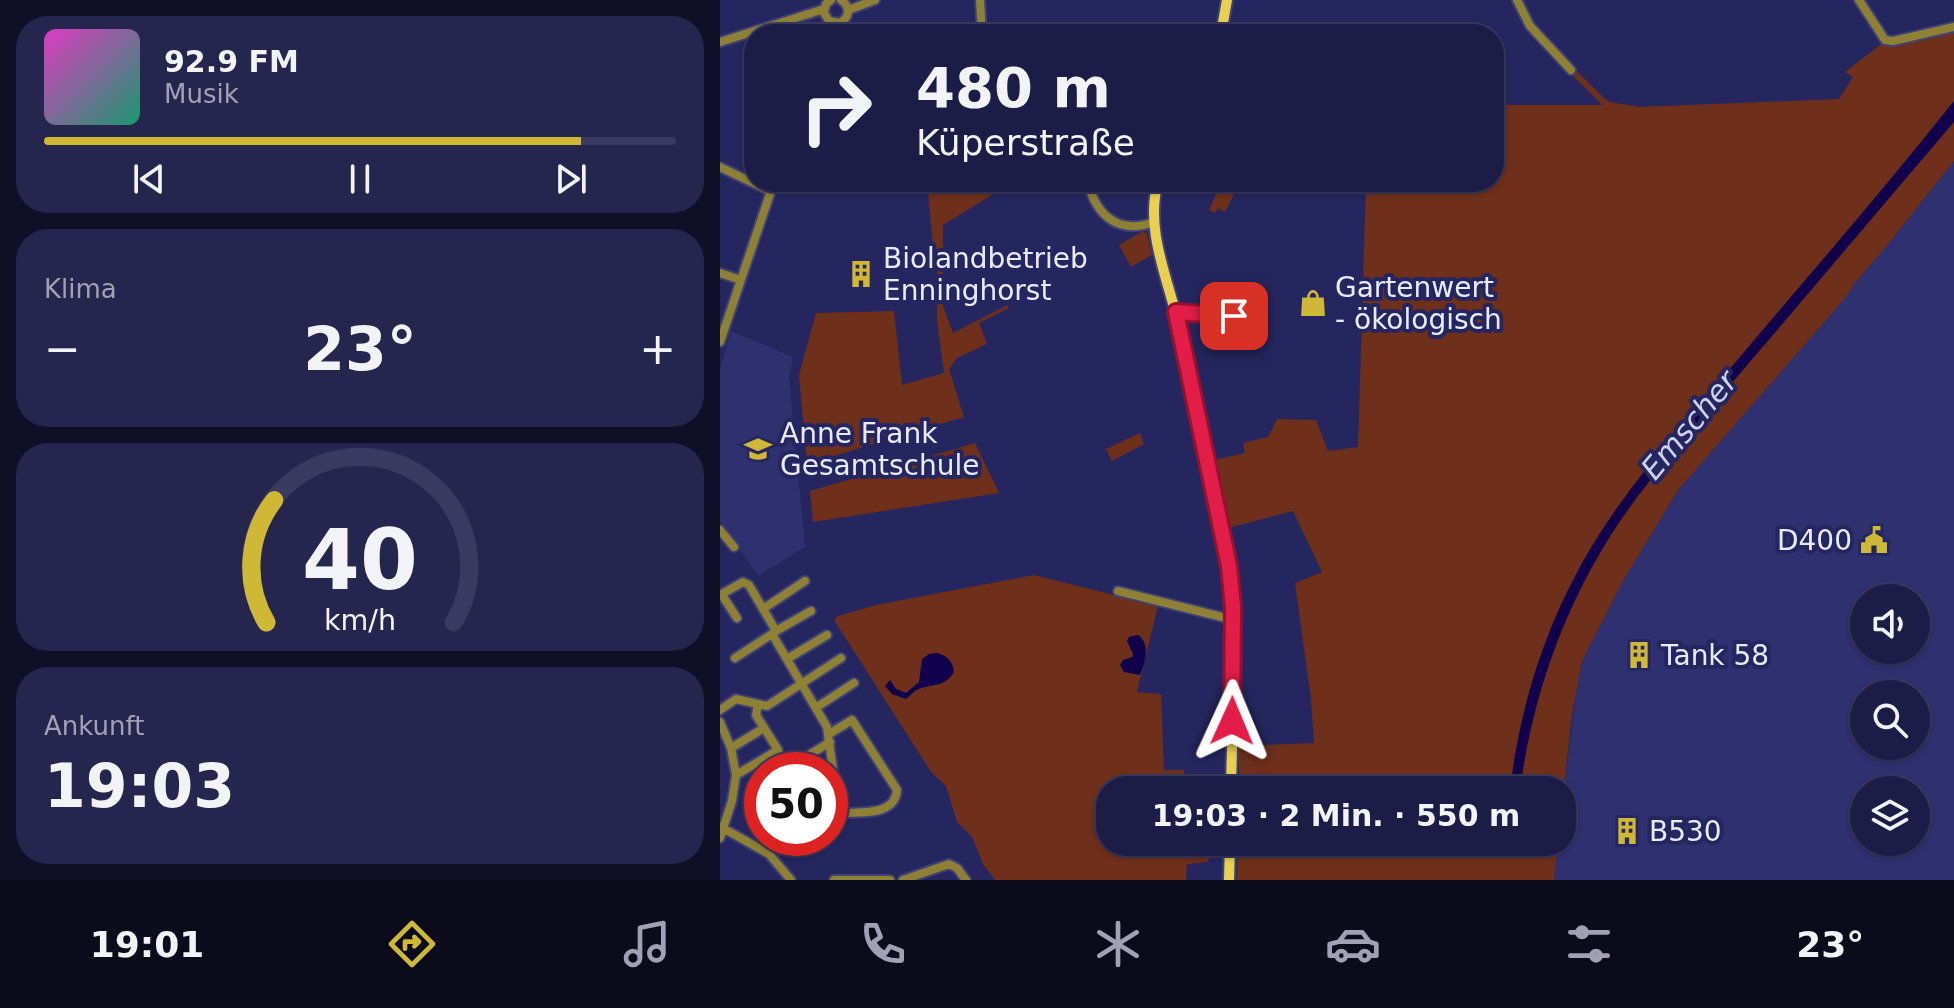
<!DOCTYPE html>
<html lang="de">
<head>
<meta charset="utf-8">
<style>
	body { margin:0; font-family:"DejaVu Sans",sans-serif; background:#25254e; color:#f1f3f6; height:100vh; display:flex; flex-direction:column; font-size:30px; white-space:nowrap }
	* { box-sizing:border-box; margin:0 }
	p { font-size:26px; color:#a0a1b4 }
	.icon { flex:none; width:44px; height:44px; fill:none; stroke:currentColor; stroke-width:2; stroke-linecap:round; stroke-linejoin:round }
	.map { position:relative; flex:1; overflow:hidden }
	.details { display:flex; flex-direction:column; gap:16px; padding:16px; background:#0f0f27; width:720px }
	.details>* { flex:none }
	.guide { position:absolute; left:24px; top:24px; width:760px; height:168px; border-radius:32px; box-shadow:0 2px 6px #0004,0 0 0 2px #3a3a60; background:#1c1c47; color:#f1f3f6; overflow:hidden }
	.fabs { position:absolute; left:1130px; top:584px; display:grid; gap:16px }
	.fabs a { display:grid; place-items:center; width:80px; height:80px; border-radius:50%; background:#1c1c47; box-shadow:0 2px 6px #0004,0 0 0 2px #3a3a60; font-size:40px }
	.speed { position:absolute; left:24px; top:752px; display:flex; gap:16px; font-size:40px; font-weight:700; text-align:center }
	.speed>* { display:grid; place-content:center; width:104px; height:104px; border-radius:50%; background:#1c1c47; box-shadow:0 2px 6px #0004,0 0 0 2px #3a3a60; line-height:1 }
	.speed .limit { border:12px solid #d22; background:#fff; color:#111 }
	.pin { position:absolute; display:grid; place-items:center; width:68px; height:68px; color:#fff; margin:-34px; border-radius:16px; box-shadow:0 4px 12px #0006 }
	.me { position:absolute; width:88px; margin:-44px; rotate:1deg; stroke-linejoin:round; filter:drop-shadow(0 0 6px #0008) }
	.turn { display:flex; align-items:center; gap:28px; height:168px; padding:0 40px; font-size:36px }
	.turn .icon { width:104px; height:104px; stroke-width:2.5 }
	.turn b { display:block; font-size:56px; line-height:68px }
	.big { font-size:60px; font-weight:700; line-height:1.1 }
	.details .tile { flex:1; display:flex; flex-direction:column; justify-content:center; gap:12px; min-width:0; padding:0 28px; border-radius:32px; background:#25254e }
	.details .dial { align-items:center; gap:0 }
	.dial svg { height:208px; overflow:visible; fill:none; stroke:#3a3a60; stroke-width:7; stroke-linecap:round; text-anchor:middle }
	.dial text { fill:#f1f3f6; stroke:none }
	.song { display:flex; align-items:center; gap:24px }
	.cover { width:96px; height:96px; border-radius:12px; background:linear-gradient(135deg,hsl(310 70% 55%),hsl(160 70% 35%)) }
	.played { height:8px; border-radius:4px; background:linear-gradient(90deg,#d0b837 85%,#3a3a60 85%) }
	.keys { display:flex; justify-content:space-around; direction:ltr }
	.heat { display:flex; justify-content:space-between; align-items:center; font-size:44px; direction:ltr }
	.trip { position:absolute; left:376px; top:776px; width:480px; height:80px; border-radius:32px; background:#1c1c47; box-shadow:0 2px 6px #0004,0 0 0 2px #3a3a60; font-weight:700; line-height:80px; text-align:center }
	.tab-bar { display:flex; height:128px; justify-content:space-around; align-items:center; background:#0b0b1c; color:#a0a1b4 }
	.tab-bar .icon { width:56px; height:56px }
	.tab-bar .active { color:#d0b837 }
	.tab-bar b { font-size:36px; color:#f1f3f6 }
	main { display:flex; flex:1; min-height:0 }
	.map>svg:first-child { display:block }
	.built { fill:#2f306f; fill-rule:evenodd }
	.green { fill:#6e2f1b }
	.water { fill:#11014c }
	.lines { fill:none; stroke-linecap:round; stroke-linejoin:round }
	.minor-casing { stroke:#404275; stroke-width:12 }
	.major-casing { stroke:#404275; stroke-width:14 }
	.minor { stroke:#8e8035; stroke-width:8 }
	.major { stroke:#e9d052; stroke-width:10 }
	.route-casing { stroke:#92132f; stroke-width:20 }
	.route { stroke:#e11d48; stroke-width:14 }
	.labels { text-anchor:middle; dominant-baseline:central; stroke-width:8; stroke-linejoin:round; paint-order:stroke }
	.poi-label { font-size:28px; fill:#e8ebf9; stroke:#25265f; text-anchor:start }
	.water-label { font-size:30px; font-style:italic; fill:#ced2ed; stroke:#25265f }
</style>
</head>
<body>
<main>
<section class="details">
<div class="tile">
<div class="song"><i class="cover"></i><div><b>92.9 FM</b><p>Musik</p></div></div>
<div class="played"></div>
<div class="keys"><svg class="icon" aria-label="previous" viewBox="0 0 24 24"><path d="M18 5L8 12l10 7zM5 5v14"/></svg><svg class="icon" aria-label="pause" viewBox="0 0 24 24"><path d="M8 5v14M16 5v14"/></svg><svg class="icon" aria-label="next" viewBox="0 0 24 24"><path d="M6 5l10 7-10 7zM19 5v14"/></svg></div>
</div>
<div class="tile"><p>Klima</p>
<div class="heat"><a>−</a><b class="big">23°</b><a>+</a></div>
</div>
<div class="tile dial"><svg viewBox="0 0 100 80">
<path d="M14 69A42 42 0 1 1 86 69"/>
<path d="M14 69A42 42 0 0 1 17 22" stroke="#d0b837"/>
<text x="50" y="56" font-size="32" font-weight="700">40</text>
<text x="50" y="72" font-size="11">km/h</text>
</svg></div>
<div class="tile"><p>Ankunft</p><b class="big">19:03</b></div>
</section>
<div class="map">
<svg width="1234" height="880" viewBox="0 0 1234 880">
	<rect width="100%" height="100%" fill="#25265f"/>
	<path class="built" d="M1234,161V880H834L838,842H842V805L857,685L862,661L904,579L959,489L1127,296L1133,285L1165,248ZM1144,598H1196V650H1144ZM1144,694H1196V746H1144ZM1144,790H1196V842H1144Z
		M11,331L73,357L69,377L85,547L38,576L0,521V370Z"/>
	<path class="green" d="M792,0H796L804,19L885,99L890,102L920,107L1119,99L1133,77L1125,72L1165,41L1229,30L1234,34V161L1165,248L1133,285L1127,296L959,489L904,579L862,661L852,714L842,805V790H520L518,746L594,743L591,699L575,583L602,572L573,511L508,528L494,460L525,453L523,443L548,437L557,419L596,420L608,451L638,447L646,182H774V105H882C851,70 809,45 792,0Z
		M207,182H293L223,225V306L233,333L287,305L289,308L259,323L267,344L237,358L229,369L244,417L87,464L79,375L96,313L174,311L182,385L224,373L217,321V265H215Z
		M502,182H520L505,212L498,208L495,213L489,210Z
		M423,231L427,234L432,255L411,267L399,245Z
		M420,433L424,444L392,461L386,449Z
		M255,443L279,493L93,522L90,491Z
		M314,575L438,606L417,692L441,694L444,770H464L466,790H390V842H500L487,862L467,864L466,880H275L263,864L252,837L237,822L226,786L211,772L114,620L118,616L156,605Z
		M518,842H838L834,880H517Z"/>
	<path class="water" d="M1234,101V122C1167,200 1101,279 1034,357C995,403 955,448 918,496C853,582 814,684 800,790H790C801,695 833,603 886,524C925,465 974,412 1019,358C1091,273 1164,189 1234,101Z
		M418,635C431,644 425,662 420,675L404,672L400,665L403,660L412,657L413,654L407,641L409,637Z
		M217,653C227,655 233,662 234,672C224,689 210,683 197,690C193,692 190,696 186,699L172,694L165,686L170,680L176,689L186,693L199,682L202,659L209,654Z"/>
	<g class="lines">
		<g class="minor-casing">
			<path id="minor" d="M111,0L106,4L104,13L109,21L119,23C130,18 131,7 121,0
				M260,0L262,34
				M797,0L810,26L851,70
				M1139,0L1165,40L1173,41L1234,27
				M128,10L155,0
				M0,42L104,9
				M0,167L50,191
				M368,182C376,216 399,235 434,222
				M0,273L21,280
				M456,312L537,318L536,324
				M0,342L54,182
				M0,530L14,547
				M398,591L514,620
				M0,595L23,582L29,585L56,631L52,634L107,727L118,806L125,813C144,812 175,815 177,790L132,720L109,734
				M2,595L17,618
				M43,609L85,581
				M56,631L91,611
				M15,658L52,634
				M67,659L107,635
				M97,707L134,683
				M0,710L16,699L47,706L121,658
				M0,722L11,748L16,775L12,801L0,838
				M11,748L44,728
				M77,770L73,765L110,742
				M16,775L58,750L36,715L38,704
				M1,827L49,854L71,880
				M114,880H170
				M183,880L229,864L237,868L246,880"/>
		</g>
		<g class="major-casing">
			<path id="major" d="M501,34L507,0
				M438,182C424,231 450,283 460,331C477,404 495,478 507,552C520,630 512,711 511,790
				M509,880L510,842"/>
		</g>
		<use href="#minor" class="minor"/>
		<use href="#major" class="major"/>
	</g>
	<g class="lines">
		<g class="route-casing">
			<path id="route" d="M512,721L513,607L509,566L456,312L514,316"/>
		</g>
		<use href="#route" class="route"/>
	</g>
	<defs>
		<g id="building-bare" transform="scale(2.16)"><path d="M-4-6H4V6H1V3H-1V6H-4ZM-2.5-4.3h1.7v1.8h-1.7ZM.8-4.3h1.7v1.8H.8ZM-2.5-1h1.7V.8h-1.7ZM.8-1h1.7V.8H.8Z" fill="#d0b837" stroke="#25265f" stroke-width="2.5" paint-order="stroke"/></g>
		<g id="shop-bare" transform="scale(2.16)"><path d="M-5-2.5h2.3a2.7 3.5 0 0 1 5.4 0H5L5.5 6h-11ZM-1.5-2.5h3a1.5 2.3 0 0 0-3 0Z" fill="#d0b837" stroke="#25265f" stroke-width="2.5" paint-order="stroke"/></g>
		<g id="school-bare" transform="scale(2.16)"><path d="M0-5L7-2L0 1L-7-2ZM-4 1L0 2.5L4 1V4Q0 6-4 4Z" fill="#d0b837" stroke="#25265f" stroke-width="2.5" paint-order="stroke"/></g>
		<g id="civic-bare" transform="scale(2.16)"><path d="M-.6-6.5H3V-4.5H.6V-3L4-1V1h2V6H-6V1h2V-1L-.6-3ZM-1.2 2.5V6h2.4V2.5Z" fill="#d0b837" stroke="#25265f" stroke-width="2.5" paint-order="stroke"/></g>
	</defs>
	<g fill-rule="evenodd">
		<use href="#building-bare" x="141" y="274"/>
		<use href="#shop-bare" x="593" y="303"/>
		<use href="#school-bare" x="38" y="449"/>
		<use href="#civic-bare" x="1154" y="540"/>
		<use href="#building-bare" x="919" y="655"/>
		<use href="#building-bare" x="907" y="831"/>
	</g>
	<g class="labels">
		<g class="poi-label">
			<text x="163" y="258">Biolandbetrieb<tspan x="163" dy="32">Enninghorst</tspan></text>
			<text x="615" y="287">Gartenwert<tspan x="615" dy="32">- ökologisch</tspan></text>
			<text x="60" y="433">Anne Frank<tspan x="60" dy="32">Gesamtschule</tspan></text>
			<text x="1132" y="540" text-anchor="end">D400</text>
			<text x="941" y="655">Tank 58</text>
			<text x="929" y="831">B530</text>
		</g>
		<g class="water-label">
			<text transform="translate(969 425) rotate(-50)">Emscher</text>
		</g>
	</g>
</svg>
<div class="fabs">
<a><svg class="icon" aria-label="sound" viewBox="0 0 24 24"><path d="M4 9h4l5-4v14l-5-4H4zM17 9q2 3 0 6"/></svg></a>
<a><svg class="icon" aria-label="search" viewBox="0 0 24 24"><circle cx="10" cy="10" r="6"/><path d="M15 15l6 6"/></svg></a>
<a><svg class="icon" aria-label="layers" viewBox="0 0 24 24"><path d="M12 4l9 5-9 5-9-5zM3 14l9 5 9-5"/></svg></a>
</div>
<div class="speed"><div class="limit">50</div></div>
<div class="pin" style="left:514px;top:316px;background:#d93025"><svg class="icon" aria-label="arrive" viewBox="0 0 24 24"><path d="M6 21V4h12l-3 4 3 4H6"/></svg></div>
<svg class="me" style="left:512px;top:721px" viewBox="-20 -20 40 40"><path d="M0-17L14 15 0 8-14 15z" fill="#e11d48" stroke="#fff" stroke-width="4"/></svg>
<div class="trip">19:03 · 2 Min. · 550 m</div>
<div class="guide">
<div class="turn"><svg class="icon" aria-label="right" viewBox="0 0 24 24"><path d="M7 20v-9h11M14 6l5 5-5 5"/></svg><div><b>480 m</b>Küperstraße</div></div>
</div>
</div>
</main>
<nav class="tab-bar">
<b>19:01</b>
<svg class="icon active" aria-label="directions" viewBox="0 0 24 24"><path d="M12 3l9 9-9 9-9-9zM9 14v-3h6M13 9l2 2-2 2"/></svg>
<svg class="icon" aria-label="music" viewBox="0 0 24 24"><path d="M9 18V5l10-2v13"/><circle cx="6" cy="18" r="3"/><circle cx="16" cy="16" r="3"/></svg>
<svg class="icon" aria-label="phone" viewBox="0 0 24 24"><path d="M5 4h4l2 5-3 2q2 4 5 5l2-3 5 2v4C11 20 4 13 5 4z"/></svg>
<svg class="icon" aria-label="climate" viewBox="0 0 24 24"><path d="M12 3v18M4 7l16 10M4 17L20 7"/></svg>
<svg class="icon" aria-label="car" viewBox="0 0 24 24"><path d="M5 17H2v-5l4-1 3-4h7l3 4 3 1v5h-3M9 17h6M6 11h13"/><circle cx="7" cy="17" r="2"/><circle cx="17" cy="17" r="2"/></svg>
<svg class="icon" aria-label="filters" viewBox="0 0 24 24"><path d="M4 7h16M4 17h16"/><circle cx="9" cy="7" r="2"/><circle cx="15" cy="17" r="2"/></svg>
<b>23°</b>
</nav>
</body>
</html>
